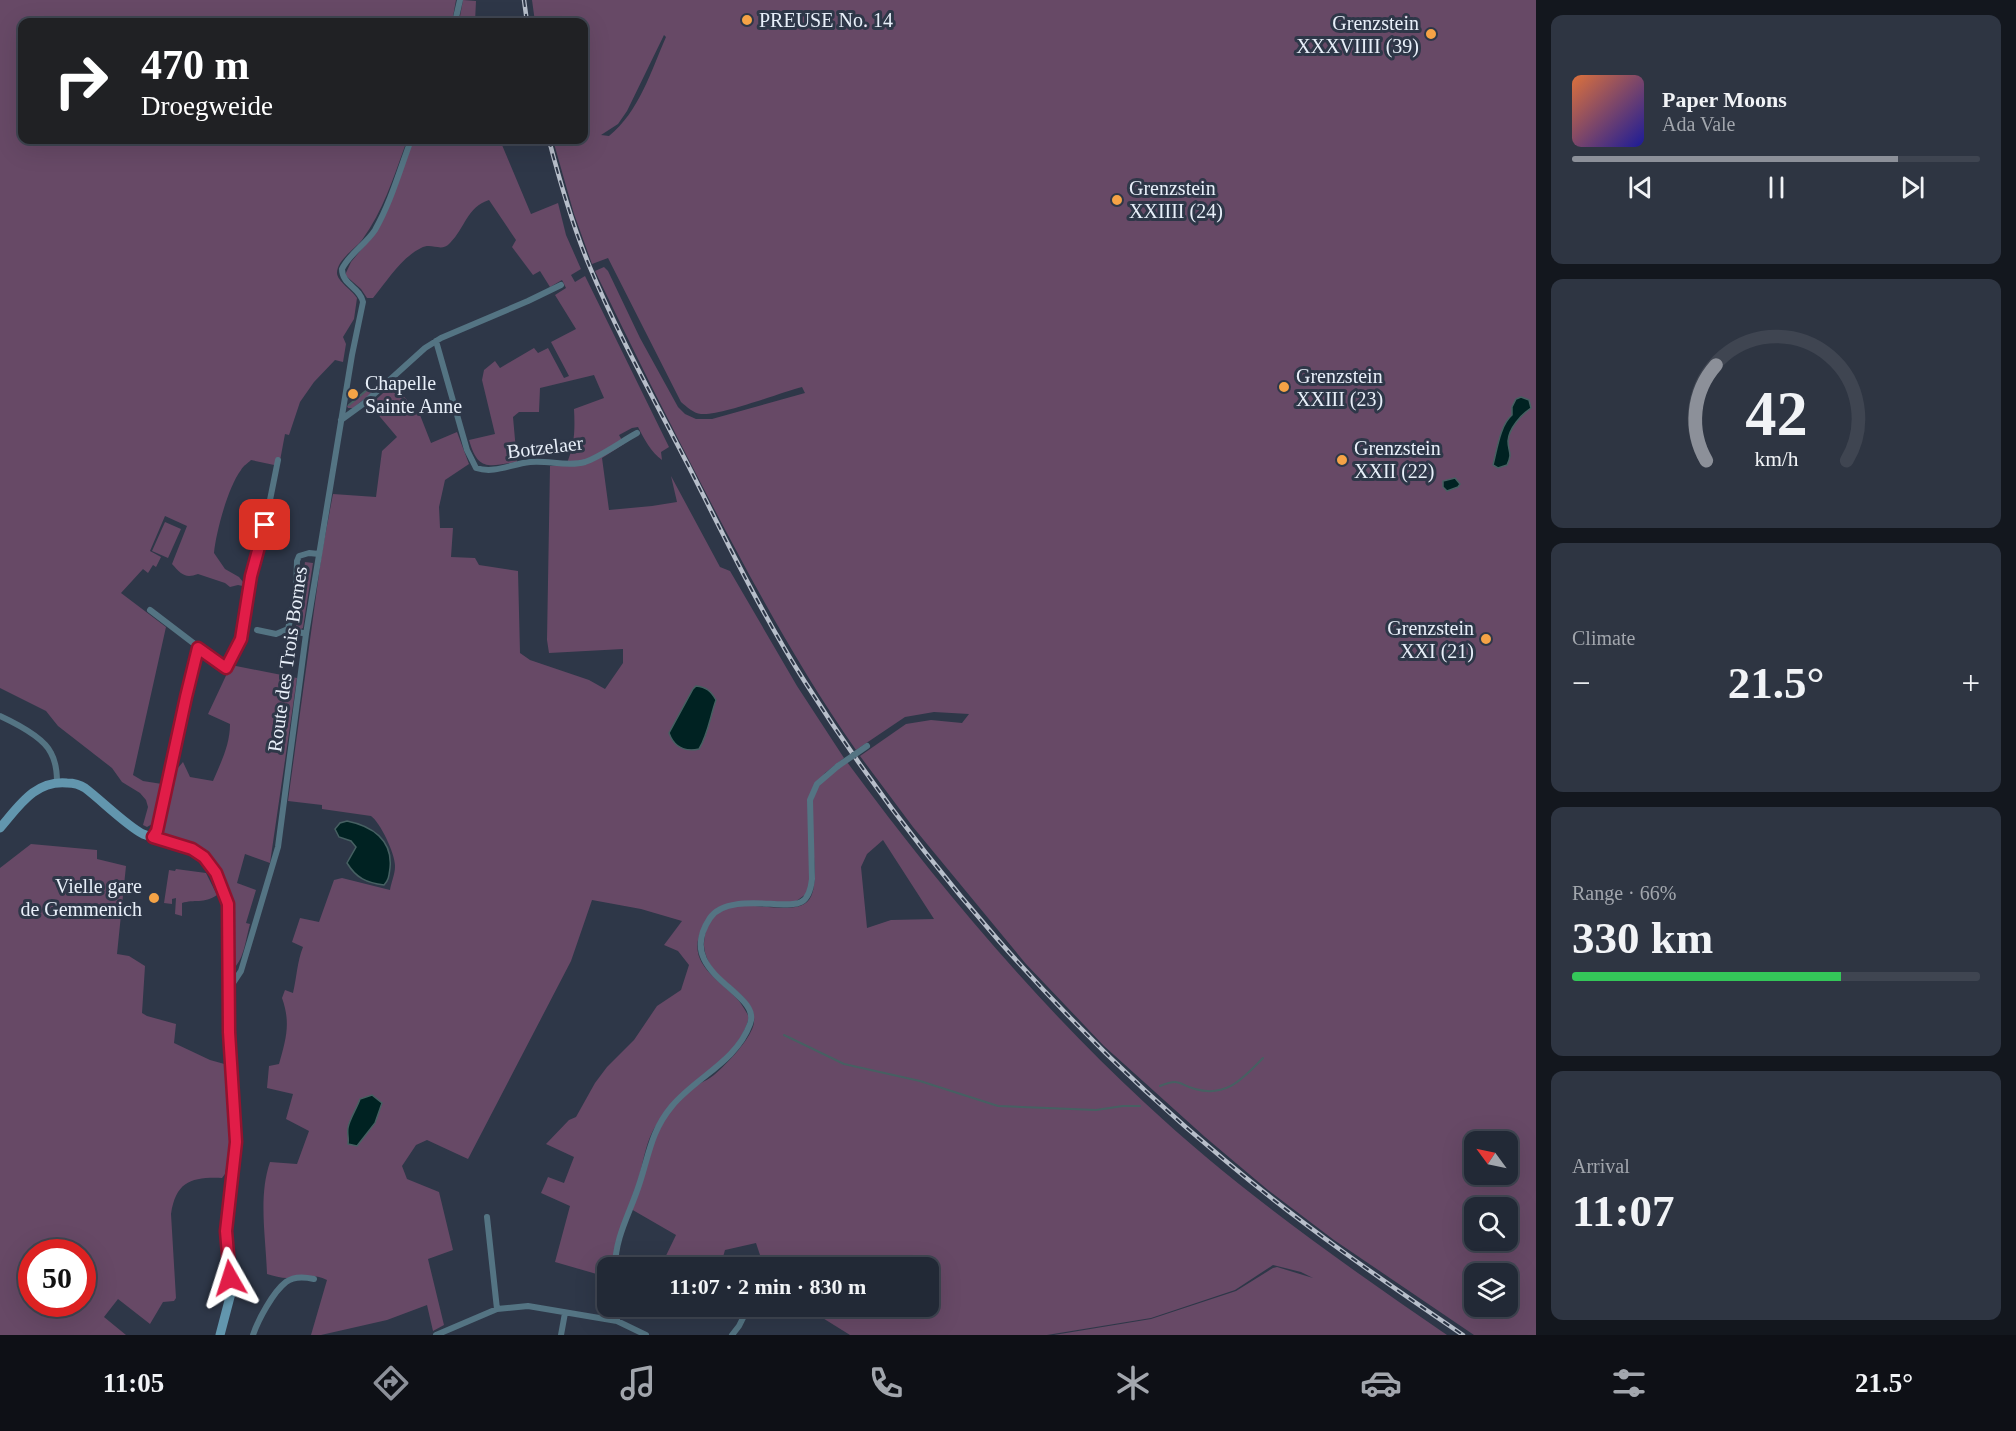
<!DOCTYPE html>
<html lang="en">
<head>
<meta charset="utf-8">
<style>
	body { margin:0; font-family:"Times New Roman",serif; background:#2e3542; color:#f1f3f6; height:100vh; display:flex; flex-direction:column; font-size:22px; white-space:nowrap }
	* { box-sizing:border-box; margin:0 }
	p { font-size:20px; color:#a2a6ad }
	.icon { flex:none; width:33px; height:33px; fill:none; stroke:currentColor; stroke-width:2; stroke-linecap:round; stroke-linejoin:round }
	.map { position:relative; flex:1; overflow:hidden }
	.drawer { display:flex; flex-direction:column; gap:15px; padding:15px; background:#13171e; width:480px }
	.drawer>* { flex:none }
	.guide { position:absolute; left:18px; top:18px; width:570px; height:126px; border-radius:12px; box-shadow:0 6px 24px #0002,0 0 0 2px #3f4551; background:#202124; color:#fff; overflow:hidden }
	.needle { width:39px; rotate:303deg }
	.controls { position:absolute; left:1464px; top:1131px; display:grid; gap:12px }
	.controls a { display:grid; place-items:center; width:54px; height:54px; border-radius:12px; background:#222936; box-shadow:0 6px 24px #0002,0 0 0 2px #3f4551; font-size:30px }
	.speed { position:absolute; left:18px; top:1239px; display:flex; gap:12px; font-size:30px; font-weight:700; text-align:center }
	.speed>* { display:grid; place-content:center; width:78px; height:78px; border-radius:50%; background:#222936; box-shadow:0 6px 24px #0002,0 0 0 2px #3f4551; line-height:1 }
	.speed .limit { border:9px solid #d22; background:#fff; color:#111 }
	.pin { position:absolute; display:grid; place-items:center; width:51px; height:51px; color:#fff; margin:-26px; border-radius:12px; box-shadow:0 3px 9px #0006 }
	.me { position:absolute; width:66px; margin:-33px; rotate:354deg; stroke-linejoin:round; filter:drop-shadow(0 0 4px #0008) }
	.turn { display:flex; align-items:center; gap:21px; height:126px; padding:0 24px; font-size:27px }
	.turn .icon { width:78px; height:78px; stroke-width:2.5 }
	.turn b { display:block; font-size:42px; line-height:51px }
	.big { font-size:45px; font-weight:800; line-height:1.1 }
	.drawer .widget { flex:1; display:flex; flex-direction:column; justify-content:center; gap:9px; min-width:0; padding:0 21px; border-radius:12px; background:#2e3542 }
	.drawer .dial { align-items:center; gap:0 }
	.dial svg { height:156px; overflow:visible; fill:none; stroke:#3f4551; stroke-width:7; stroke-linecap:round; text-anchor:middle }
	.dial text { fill:#f1f3f6; stroke:none }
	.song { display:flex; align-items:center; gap:18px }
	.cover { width:72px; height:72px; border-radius:9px; background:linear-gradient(135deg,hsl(20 70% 55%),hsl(240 70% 35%)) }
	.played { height:6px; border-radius:3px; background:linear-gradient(90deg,#8c9099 80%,#3f4551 80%) }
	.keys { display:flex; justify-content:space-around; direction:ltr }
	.heat { display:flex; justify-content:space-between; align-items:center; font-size:33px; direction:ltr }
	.charge { height:9px; border-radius:4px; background:linear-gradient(90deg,#34c759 66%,#3f4551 0) }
	.trip { position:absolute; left:597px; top:1257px; width:342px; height:60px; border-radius:12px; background:#222936; box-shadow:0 6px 24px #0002,0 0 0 2px #3f4551; font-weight:800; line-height:60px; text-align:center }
	.tabs { display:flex; height:96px; justify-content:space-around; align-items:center; background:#0e1016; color:#a2a6ad }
	.tabs .icon { width:42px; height:42px }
	.tabs .current { color:#8c9099 }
	.tabs b { font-size:27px; color:#f1f3f6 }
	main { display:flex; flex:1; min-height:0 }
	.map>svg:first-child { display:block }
	.green { fill:#674966; fill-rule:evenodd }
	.water { fill:#022; stroke:#466062; stroke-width:1.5 }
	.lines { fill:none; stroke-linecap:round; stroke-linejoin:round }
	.stream { stroke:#466062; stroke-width:2 }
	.street { stroke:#547483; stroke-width:6 }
	.secondary { stroke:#6296ae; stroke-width:9 }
	.rail-casing { stroke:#b7beca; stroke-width:4.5 }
	.rail { stroke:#2e3748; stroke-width:2; stroke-dasharray:7; stroke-linecap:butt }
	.street-bridge { stroke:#547483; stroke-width:6 }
	.route-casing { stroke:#92132f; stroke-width:15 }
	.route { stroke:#e11d48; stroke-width:10 }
	.poi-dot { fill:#f5a346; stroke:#2e3748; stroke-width:2 }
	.labels { text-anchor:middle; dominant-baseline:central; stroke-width:6; stroke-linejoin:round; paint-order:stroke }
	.poi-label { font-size:20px; fill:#e8eff9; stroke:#2e3748; text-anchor:start }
	.street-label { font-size:20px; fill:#e8eff9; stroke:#2e3748 }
</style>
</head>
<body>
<main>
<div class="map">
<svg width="1536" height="1335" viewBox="0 0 1536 1335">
	<rect width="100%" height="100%" fill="#2e3748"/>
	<path class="green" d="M0,0H456L452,22H22V140H388L405,146C393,179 383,211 362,240C355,249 337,260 337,273C337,281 353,291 357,298L354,319L343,337L346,344L343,362L335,360L314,382L300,402L289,435L285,434L279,466L251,460C248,463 243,466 241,470C228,487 216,532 214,553L225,569L239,577L247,587L238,585L230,587L225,583L198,574C185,579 181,574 172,564L187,526L165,516L150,551L161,557L156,567L153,565L148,573L143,569L121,593L166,627L133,775L143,781L162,784L154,823L147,827L143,825L148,807L146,800L140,793L122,782L112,768L58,726L46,711L0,688Z
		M463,0L476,1L475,22H459Z
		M532,0H1536V1335H1474L1334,1240L1268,1190L1205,1137L1104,1046L1026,964L913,827L860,756L906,724L931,720L962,723L969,714L934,712L905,717L856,750C800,670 754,585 709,499C670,424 632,348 595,271L604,267L608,271L640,338L678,407L685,414L696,419H712L805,393L802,387C779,393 721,416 701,414C693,413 687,407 681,402L608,258L592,264L574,214L553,140H584V22H535ZM664,35L666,37C651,71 639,112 609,136L601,135L618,124L627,111ZM1474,1142H1508V1174H1474ZM1474,1208H1508V1240H1474ZM1474,1274H1508V1306H1474Z
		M413,140H497L502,145L531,214L558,203L566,235L581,269L571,275L575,282L585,276L669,447L661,452L662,460C651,452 644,439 638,427L632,428L619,435L624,444L602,458L609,510L652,506L677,502L671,476L720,567L730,571L797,686L844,758L825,773L811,791L809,884L806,894L795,902L727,905C714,909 710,914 704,925C682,963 720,979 739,1001C743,1006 746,1012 749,1017C741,1055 686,1090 660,1120C645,1138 644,1163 637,1184C626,1215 616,1234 613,1267L608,1268L607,1277L555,1262L570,1206L541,1193L548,1177L564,1183L574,1157L546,1144L569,1120L576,1117L595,1083L607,1067L634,1040L657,1006L681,990L689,965L678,951L664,945L682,921L641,909L592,900L571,961L468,1159L427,1140L416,1145L402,1166L407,1179L439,1192L453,1250L428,1259L444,1325L433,1331L427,1305L387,1320L321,1335H311L327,1280C313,1273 302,1277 287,1278C281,1278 274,1276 267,1274C266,1238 258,1197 270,1162L297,1164L309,1131L286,1119L293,1094L267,1088L269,1066L279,1064C286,1039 291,1023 282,998L285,990L293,993C297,976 297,962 303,947L292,942L300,918L319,922L334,880L342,878L390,890C391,883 395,874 395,867C396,855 380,822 371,816L322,809V805L288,801L322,552L333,494L376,497L382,451L397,437L370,405L393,384L420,415L431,443L457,432L469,464L445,480L439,507L440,528H453L451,557L475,558L479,565L518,571L520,653L530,660L589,680L605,689L623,663V649L549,653L547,640L550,466L566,465C575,446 575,429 574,409L604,398L594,375L540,388L539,412H519L513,417L517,462C489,466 478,472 469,440L495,434L482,380L484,370L495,361L500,368L534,348L538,353L548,348L564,378L569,376L551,342L576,329L555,295L566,288L562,280L550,287L540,271L533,275L512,247L516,240L489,200C467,207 465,228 450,243C441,253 432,242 421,248C401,258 387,281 373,298H367L361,289L345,275L351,262L375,233Z
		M368,389L374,391L353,408H348L347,406Z
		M165,522L181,529L168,558L152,551Z
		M305,562L313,563L303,628L299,630L296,627Z
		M231,665L297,678L270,863L245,854L237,883L256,890L246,923L250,924C246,938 244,959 234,968L232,966C233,929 238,867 197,847C184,842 168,842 161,829L171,776L183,762L190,777L213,781C221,762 230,745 230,724L208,714Z
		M847,762C937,884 1034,1000 1145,1103C1238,1190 1342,1263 1447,1335H1054L1151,1319L1236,1291L1273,1268L1277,1267L1313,1278L1301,1272L1273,1265L1235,1290L1151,1318L1047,1335H850L805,1307L928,1306V1268L764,1267L756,1243L725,1250L721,1264L725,1267L661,1266L676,1235L631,1209C644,1168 654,1123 687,1092C695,1085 705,1082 714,1075C726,1065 753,1037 754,1022C757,991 707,983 704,946C704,936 706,928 711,920C730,890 791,920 808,901C826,881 800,810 819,785C825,777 838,769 847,762ZM883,840L934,919L891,920L867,928L861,867L867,854Z
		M31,844L97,850V859L126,866L117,954L129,956L145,966L142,1013L147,1016L176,1024L174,1043L210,1060L228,1065L231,1143L225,1174L222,1178C192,1177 176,1181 171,1214L176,1298L174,1301L163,1302L150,1324L118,1299L104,1317L126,1335H0V868ZM32,1252H82V1304H32Z
		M176,869L206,873L217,895C204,904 194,899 182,903V916L175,914L176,898L172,899V904L164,903L169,870L175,871Z"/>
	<path class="water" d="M1521,397L1529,400L1531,408C1521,415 1509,428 1508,441C1508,452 1513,453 1507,465L1498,468L1493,465C1497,450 1500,425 1512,415V407L1516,399Z
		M1455,478L1460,484L1458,487L1447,491L1443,487V481Z
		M696,686C706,687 711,691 716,700C710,717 708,734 699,749C685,752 674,747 669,733L693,689Z
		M347,821C372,826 393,840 390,868C389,875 389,880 384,885C367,883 356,878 347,863L356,847L351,841L339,837L335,829L340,823Z
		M372,1095L382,1103L375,1123L357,1146L348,1144C349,1138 347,1134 348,1128C349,1120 357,1108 360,1099Z"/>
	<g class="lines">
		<path class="stream" d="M349,405L368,389
			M784,1035L844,1064L920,1081L998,1106L1096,1110L1123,1106H1140
			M1160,1086C1180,1078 1178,1084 1195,1089C1227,1098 1243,1078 1263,1058"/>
		<path class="street" d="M455,22L460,0
			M436,341L467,450L476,468C495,474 511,464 530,462C548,460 568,467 585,462C600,457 622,441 637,433
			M341,420L363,404L425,348L441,338L528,301L561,285
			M150,610L226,668L235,653L244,628L251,576L265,525L278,460
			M257,630L276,634L288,629
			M306,634L288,629L296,594L297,561L299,556L309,553L319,554
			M0,716C15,723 44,738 51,753C56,762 57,772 57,782
			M153,837L157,831L198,648
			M229,989L241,971L278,847L306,634L352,355L363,302C360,287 342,285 342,269C349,254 366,244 375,230C391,202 400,169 411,140
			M487,1217L497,1309
			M615,1268C615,1237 630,1213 639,1185C649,1155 651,1131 672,1106C696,1077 736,1062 750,1024C763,991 672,975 710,918C722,900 755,903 774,904C797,905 809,907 812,879L810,800L817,784L838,766
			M617,1321L618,1306
			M253,1335C258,1320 273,1292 286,1282C294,1276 305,1277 314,1279
			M436,1335L497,1309L528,1306L617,1321L646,1335
			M561,1335L565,1313
			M732,1335L739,1326L749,1306"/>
		<path class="secondary" d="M0,828C19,806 35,780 67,783C74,783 79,784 85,788C101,800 127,826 143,834C155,839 170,841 183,845C214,856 227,888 228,919L229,1032L236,1142L227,1231L231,1293L220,1335"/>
		<g class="rail-casing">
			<path id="rail" d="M524,0L527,22
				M549,140C560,182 572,224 589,265C617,333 654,399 688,465C725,538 761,613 805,682C919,862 1062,1026 1227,1162C1302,1225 1382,1280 1463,1335"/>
		</g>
		<use href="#rail" class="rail"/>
		<path class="street-bridge" d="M838,766L867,746"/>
	</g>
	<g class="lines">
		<g class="route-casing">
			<path id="route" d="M230,1278L226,1231L236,1142L229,1032L228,904L216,873L204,857L192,849L153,837L157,831L186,697L198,648L226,668L241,639L251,576L265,525"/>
		</g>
		<use href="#route" class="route"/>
	</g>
	<g class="poi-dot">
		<circle cx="747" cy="20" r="6"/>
		<circle cx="1431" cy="34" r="6"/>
		<circle cx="1117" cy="200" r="6"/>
		<circle cx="1284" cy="387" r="6"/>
		<circle cx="353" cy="394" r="6"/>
		<circle cx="1342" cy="460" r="6"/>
		<circle cx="1486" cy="639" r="6"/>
		<circle cx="154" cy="898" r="6"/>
	</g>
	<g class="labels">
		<g class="poi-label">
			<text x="759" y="20">PREUSE No. 14</text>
			<text x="1419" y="23" text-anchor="end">Grenzstein<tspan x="1419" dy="23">XXXVIIII (39)</tspan></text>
			<text x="1129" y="188">Grenzstein<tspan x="1129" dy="23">XXIIII (24)</tspan></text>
			<text x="1296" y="376">Grenzstein<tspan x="1296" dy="23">XXIII (23)</tspan></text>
			<text x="365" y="383">Chapelle<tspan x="365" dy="23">Sainte Anne</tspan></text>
			<text x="1354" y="448">Grenzstein<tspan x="1354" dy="23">XXII (22)</tspan></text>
			<text x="1474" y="628" text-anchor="end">Grenzstein<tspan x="1474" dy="23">XXI (21)</tspan></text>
			<text x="142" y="886" text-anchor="end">Vielle gare<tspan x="142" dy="23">de Gemmenich</tspan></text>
		</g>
		<g class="street-label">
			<text transform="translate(545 447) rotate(-7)">Botzelaer</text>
			<text transform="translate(287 659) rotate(-82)">Route des Trois Bornes</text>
		</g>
	</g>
</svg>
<div class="controls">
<a><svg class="needle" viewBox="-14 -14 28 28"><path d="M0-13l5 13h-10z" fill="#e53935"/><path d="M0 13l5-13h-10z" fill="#a2a6ad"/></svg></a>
<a><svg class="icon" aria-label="search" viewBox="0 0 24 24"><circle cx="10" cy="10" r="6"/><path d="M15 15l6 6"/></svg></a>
<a><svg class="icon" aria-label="layers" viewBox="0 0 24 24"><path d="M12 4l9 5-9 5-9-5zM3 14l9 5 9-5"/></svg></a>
</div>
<div class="speed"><div class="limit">50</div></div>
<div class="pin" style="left:265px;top:525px;background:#d93025"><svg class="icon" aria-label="arrive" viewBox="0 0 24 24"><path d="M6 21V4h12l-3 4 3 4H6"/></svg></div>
<svg class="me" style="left:230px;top:1278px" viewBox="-20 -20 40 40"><path d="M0-17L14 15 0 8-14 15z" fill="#e11d48" stroke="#fff" stroke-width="4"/></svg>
<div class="trip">11:07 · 2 min · 830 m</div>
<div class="guide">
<div class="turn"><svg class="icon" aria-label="right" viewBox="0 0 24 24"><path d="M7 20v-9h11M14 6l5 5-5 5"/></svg><div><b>470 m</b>Droegweide</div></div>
</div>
</div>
<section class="drawer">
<div class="widget">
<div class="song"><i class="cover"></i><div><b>Paper Moons</b><p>Ada Vale</p></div></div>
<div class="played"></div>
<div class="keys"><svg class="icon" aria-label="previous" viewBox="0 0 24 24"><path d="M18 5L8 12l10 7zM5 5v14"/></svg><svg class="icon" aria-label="pause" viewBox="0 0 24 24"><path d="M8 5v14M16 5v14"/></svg><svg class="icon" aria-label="next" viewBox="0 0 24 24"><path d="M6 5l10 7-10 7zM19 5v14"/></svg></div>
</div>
<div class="widget dial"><svg viewBox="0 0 100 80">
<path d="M14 69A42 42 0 1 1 86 69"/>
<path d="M14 69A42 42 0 0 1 19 20" stroke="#8c9099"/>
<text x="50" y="56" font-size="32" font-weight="700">42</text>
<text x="50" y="72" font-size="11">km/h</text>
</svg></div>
<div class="widget"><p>Climate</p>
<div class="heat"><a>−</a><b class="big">21.5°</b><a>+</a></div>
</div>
<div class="widget"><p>Range · 66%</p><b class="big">330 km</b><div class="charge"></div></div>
<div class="widget"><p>Arrival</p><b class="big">11:07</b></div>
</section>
</main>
<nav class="tabs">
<b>11:05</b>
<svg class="icon current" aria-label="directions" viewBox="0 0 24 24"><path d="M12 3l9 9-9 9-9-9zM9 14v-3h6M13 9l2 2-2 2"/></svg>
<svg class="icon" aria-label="music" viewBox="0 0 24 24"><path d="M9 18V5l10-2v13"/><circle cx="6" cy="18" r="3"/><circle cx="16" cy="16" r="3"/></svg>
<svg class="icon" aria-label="phone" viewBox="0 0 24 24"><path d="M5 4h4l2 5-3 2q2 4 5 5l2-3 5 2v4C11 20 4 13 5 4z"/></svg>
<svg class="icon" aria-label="climate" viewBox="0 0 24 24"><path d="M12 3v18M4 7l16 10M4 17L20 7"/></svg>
<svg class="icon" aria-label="car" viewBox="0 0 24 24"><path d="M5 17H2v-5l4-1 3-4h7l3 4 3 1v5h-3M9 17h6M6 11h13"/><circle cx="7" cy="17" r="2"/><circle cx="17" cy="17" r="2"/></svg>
<svg class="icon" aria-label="filters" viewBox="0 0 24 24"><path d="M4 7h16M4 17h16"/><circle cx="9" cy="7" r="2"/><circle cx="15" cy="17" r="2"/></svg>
<b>21.5°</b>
</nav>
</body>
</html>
